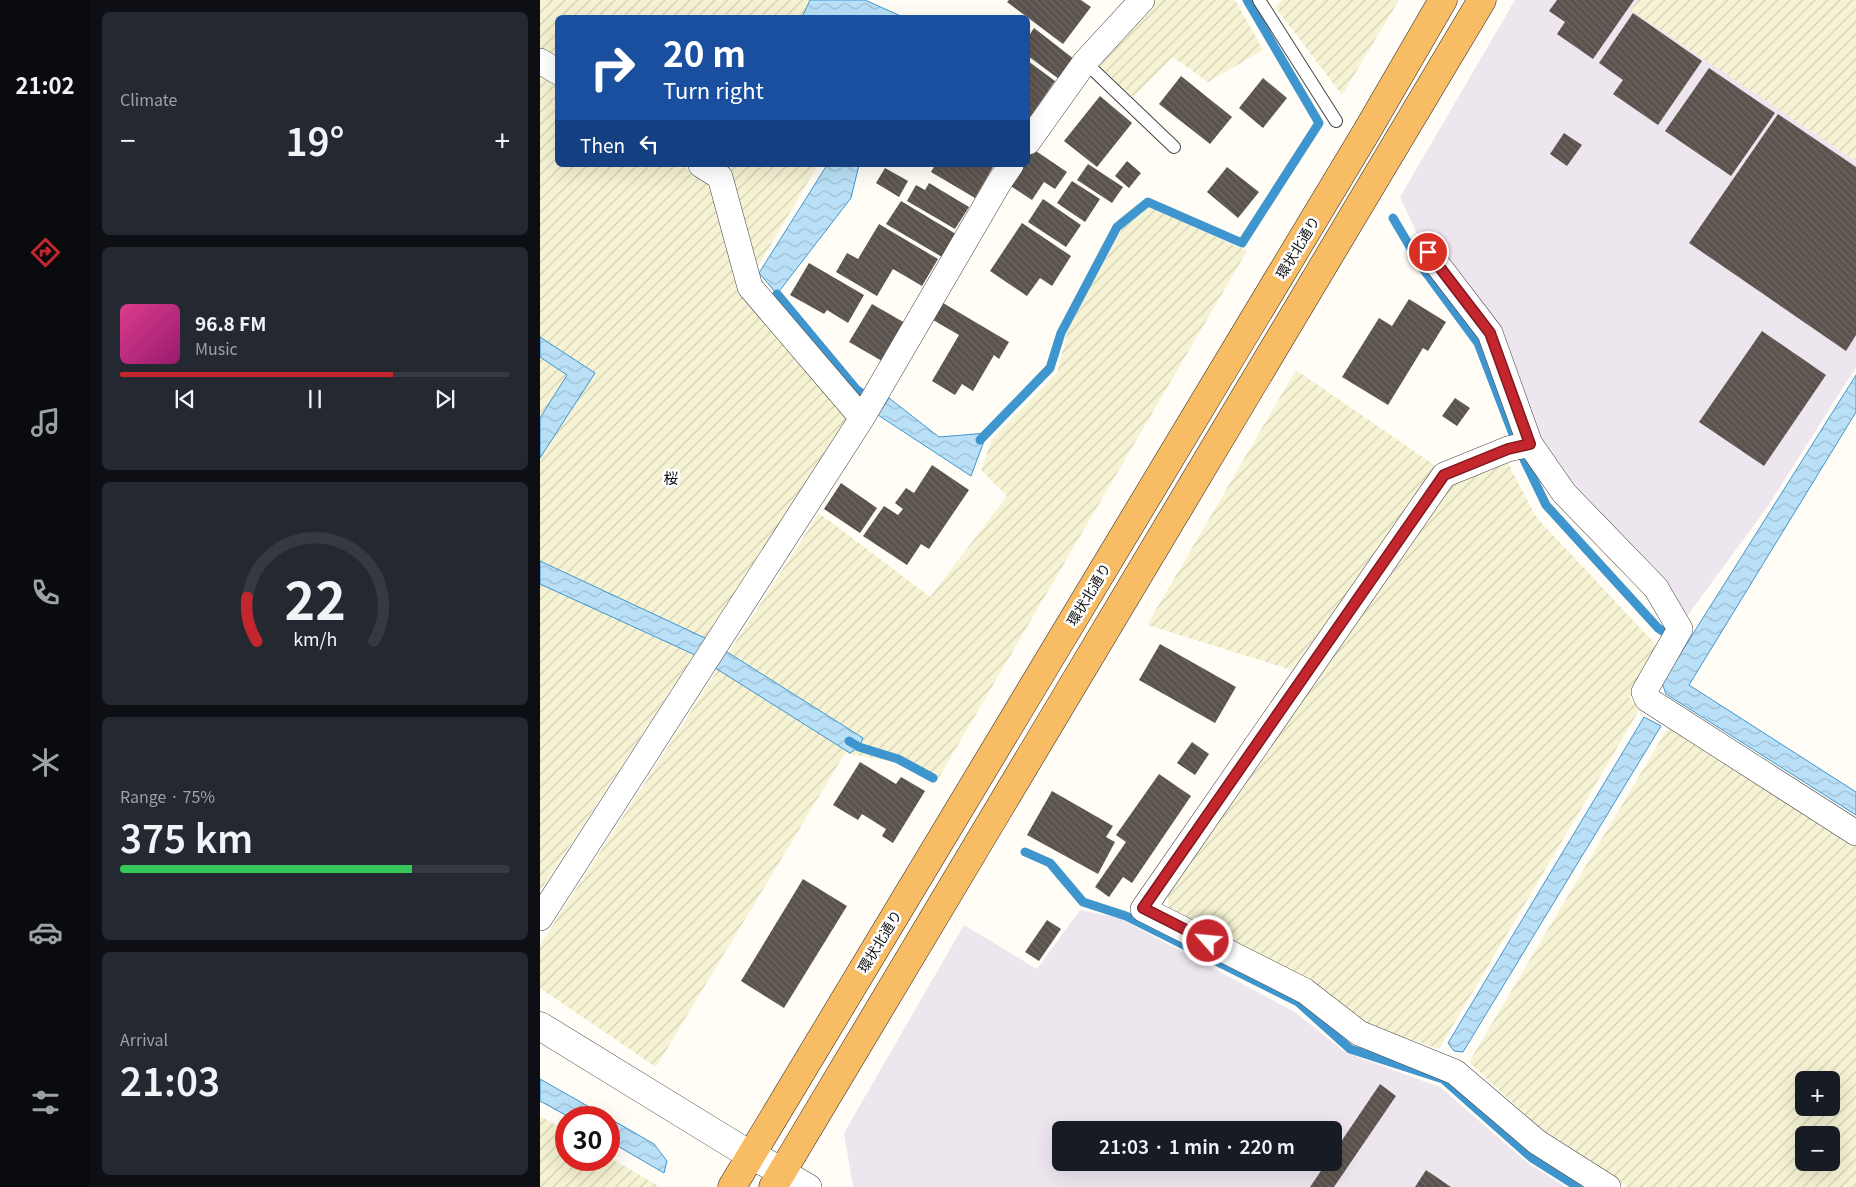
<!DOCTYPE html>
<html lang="en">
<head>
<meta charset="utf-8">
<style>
	body { margin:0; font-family:Georgia,"Noto Sans JP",serif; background:#242831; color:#f1f3f6; height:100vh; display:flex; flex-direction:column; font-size:19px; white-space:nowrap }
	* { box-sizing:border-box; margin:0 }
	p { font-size:16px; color:#9ea1a6 }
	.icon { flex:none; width:28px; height:28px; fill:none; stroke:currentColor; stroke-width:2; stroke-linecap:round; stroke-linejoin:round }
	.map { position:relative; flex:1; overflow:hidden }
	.side { display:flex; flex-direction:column; gap:12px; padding:12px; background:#0d0f14; width:450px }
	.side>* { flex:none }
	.banner { position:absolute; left:15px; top:15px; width:475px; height:152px; border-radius:8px; box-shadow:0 5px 20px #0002; background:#1a4fa0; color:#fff; overflow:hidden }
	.fabs { position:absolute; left:1255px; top:1071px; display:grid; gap:10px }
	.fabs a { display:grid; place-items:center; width:45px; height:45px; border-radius:8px; background:#171b24; box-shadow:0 5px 20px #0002; font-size:25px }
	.speed { position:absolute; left:15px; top:1106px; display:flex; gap:10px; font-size:25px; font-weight:700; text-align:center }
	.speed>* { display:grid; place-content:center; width:65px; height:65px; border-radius:50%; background:#171b24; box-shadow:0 5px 20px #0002; line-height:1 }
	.speed .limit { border:8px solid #d22; background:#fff; color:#111 }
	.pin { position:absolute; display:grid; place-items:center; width:42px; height:42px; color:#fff; margin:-21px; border:2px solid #fff; border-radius:50%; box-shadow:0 1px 5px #0007 }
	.me { position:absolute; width:55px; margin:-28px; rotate:297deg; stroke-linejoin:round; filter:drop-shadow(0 0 4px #0008) }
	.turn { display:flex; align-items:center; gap:18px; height:105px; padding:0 25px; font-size:22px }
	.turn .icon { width:65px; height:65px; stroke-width:2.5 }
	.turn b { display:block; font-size:35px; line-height:42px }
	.then { display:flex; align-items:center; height:48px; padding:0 25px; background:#0003; gap:10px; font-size:19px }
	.big { font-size:38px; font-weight:600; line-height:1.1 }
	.side .card { flex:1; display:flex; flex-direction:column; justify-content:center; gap:8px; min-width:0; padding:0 18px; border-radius:8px; background:#242831 }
	.side .dial { align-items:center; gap:0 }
	.dial svg { height:130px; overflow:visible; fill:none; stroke:#363941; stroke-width:7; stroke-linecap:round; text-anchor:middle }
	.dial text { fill:#f1f3f6; stroke:none }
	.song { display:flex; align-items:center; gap:15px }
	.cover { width:60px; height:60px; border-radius:8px; background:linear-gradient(135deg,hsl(330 70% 55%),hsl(320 70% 35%)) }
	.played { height:5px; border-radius:2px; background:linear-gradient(90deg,#c4262e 70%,#363941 70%) }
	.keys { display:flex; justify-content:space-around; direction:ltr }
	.heat { display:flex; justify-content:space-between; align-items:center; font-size:28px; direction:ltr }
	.charge { height:8px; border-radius:4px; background:linear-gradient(90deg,#34c759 75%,#363941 0) }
	.trip { position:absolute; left:512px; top:1121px; width:290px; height:50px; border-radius:8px; background:#171b24; box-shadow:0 5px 20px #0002; font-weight:600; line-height:50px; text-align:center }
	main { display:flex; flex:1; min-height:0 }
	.tabs { display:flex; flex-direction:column; width:90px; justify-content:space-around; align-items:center; background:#090b0e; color:#9ea1a6 }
	.tabs .icon { width:35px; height:35px }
	.tabs .active { color:#c4262e }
	.tabs b { font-size:22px; color:#f1f3f6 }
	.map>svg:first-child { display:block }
	.industrial { fill:#eee6ef; fill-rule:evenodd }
	.farmland { fill:url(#farmland-furrows); fill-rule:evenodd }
	.water { fill:url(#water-waves); stroke:#3f96cf }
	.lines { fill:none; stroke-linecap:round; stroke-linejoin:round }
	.stream { stroke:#3f96cf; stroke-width:9 }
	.building { fill:url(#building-back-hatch) }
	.service-casing { stroke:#444; stroke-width:14 }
	.minor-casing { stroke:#444; stroke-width:26 }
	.tertiary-casing { stroke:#444; stroke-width:29 }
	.trunk-casing { stroke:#222; stroke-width:29 }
	.service { stroke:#fff; stroke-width:12 }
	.minor { stroke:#fff; stroke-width:25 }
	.tertiary { stroke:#fff; stroke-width:28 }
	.trunk { stroke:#f7bc64; stroke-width:28 }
	.route-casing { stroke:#7f191e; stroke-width:12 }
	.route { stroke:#c4262e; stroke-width:9 }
	.labels { text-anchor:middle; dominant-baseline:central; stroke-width:5; stroke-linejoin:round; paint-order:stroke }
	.street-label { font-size:14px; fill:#111; stroke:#fff }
	.neighbourhood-label { font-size:15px; fill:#111; stroke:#fff }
</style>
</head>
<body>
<main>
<nav class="tabs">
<b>21:02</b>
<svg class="icon active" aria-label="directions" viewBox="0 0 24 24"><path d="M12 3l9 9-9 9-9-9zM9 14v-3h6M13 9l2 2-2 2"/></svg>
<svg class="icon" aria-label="music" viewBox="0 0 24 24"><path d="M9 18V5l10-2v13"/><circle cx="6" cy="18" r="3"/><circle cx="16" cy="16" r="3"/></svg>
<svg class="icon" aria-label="phone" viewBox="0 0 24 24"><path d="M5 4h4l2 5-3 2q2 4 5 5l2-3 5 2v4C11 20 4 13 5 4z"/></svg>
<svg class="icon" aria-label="climate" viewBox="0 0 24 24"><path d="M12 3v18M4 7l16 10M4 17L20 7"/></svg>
<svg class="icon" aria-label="car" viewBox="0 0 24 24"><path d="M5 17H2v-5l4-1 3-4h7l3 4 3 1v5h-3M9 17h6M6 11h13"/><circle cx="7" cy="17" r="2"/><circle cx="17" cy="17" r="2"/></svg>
<svg class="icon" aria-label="filters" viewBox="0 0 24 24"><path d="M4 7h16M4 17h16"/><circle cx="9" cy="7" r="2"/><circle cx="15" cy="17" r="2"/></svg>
</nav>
<section class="side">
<div class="card"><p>Climate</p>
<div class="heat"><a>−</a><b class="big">19°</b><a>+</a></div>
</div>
<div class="card">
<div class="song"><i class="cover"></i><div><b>96.8 FM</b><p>Music</p></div></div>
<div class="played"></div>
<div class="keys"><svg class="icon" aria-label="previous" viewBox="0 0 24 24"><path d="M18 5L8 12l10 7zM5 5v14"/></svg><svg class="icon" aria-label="pause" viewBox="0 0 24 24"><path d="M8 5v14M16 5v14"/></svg><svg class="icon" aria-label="next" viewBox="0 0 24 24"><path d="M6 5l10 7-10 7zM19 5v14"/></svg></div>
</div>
<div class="card dial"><svg viewBox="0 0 100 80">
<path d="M14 69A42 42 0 1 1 86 69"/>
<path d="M14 69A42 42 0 0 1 8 42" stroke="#c4262e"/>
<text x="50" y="56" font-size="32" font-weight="700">22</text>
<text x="50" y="72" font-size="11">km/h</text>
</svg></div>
<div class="card"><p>Range · 75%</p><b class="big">375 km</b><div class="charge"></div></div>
<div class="card"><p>Arrival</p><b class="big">21:03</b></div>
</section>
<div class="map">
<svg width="1316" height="1187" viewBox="0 0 1316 1187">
	<defs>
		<pattern id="farmland-furrows" width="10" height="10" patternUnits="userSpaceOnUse" patternTransform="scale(1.25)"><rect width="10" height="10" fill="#f6f3d4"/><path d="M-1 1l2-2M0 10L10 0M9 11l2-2" fill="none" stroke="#d2cfb5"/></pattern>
		<pattern id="water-waves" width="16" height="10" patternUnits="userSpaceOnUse" patternTransform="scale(1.25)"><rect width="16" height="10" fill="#b9e0f7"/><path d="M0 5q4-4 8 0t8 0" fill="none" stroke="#9ebfd3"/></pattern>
		<pattern id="building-back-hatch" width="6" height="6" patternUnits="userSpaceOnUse" patternTransform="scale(1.25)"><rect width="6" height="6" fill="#5a524d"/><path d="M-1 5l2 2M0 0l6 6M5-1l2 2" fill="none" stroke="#6d6662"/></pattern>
	</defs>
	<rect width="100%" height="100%" fill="#fffdf5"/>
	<path class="industrial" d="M975,0H1098L1092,10L1316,161V367L1228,506L1145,619L1030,492L994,440L955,327L884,249L860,197Z
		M540,910L579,918L755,1012L806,1053L900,1087L989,1164L1026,1187H313L304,1133L424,925L497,969ZM521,1130H794V1162H521Z"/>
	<path class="farmland" d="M0,0H306L338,17L18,18L17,59L0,48Z
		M616,0H695L723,50L668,82L633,57L593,97L557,63Z
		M743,0H859L802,95L735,7Z
		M1098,0H1316V161L1091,10Z
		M0,74L17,85L18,165H141L170,183L197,290L311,414L0,891Z
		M183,165H278L214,273L190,170Z
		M609,207L707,251L395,784L356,762L305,753L116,1067L0,988V945L279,513L390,597L467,496L441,470L452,439L517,373L528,329L582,229Z
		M756,370L897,467L752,670L607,625Z
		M967,461L996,517L1119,648L1089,697L1100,709L899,1049L824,1024L629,910L628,896L914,478Z
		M1129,726L1316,845V1187H1087L1005,1133L929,1062ZM1264,1080H1291V1108H1264ZM1264,1135H1291V1162H1264Z
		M0,1116L26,1131V1160H69V1157L120,1187H0Z"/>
	<path class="water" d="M270,0H325L363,17H262Z
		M287,165H319L311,198L237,294L219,273Z
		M0,337L55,373L0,458V418L27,375L0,357Z
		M1316,375V412L1149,685L1316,792V815L1126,694L1122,683Z
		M349,398L399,437L447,433L431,476L338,415Z
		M0,561L165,638L323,738L319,747L310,753L153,654L0,584Z
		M1104,717L1121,726L923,1052L914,1051L908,1043Z
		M0,1079L67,1117H29L0,1101Z
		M69,1118L114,1144L127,1161L124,1173L69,1141Z"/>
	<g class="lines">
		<path class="stream" d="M853,218L882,267L938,343L974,437
			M237,294L316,389L332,401
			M440,440L510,368L521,333L577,227L608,202L702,243L779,123L707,0
			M979,449L1006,505L1118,628L1133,638
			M309,741L319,747L358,759L393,778
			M485,852L510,863L543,902L586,916L758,1002L810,1049L903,1079L992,1158L1038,1187"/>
	</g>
	<path class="building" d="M469,0H541L551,7L523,44L467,2Z
		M1017,0H1094L1053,59L1017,34L1025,22L1009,11Z
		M1093,13L1162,61L1118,125L1073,94L1083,80L1059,63Z
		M494,28L534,59L519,79L488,56V37Z
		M488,61L515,81L488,120Z
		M1169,68L1235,113L1191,176L1125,131Z
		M641,76L692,117L670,144L619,104Z
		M723,78L747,98L723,128L699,108Z
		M560,96L592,123L557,167L524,141Z
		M1238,114L1316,167V335L1306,351L1149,243Z
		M1024,133L1042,145L1027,166L1010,154Z
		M493,149L527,172L515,189L504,182L492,200L469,185L483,165H488V158Z
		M587,161L601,173L589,188L575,176Z
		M548,164L583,187L572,203L537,180Z
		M395,165H454L435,198L391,172Z
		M687,167L719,192L698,218L667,192Z
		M345,168L368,181L359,197L336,183Z
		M532,181L560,199L545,222L517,203Z
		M389,183L429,207L415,229L367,201L376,185L385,190Z
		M503,199L541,225L526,247L488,222Z
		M361,201L416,234L402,257L346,224Z
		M482,223L531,256L512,286L500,278L487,296L450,271Z
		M339,224L398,259L382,286L353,269L337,296L296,272L307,253L318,259Z
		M269,263L324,295L308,323L287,310L284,314L250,295Z
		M869,299L906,322L888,351L883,348L848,405L802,377L839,318L852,326Z
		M403,303L469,342L459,359L454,355L433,391L422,384L415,395L392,381L419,335L393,320Z
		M332,304L365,323L342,361L309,342Z
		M1222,331L1286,375L1224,466L1159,422Z
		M915,398L930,408L917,426L902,416Z
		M392,465L429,490L389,549L381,544L367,565L323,536L344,506L358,515L363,509L355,503L366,488L374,493Z
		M301,483L337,508L320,533L284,509Z
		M620,644L696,687L675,723L599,680Z
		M652,742L669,754L655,775L637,763Z
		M320,762L356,784L361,777L385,791L353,843L342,836L346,829L322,814L318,820L293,805Z
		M619,774L651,796L592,883L583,877L569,897L555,887L586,842L576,835Z
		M512,791L573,826L566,837L575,842L558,874L487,835Z
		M263,879L307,906L244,1008L201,981Z
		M507,920L521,929L499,961L485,952Z
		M840,1084L856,1096L794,1187H770L787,1162H794V1152Z
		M886,1170L911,1187H875Z"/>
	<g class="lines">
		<g class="service-casing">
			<path id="service" d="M719,0L796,121
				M545,62L634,147"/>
		</g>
		<g class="minor-casing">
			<path id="minor" d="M0,61L18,72
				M488,142L545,62L602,0
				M161,165L180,177L210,287L322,418
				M888,252L950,333L990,444L1024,493L1116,588L1140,629L1104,692L1107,699L1316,833
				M990,444L968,449L904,475L603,909L765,991L819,1033L915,1072L997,1142L1068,1187
				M0,918L322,418L460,181L471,165
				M242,1171L269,1187"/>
		</g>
		<g class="tertiary-casing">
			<path id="tertiary" d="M0,1026L210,1155L242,1171"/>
		</g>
		<g class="trunk-casing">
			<path id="trunk" d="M192,1187L827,131L903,0
				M233,1187L942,0"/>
		</g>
		<use href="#service" class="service"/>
		<use href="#minor" class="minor"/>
		<use href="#tertiary" class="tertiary"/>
		<use href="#trunk" class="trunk"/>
	</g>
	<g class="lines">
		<g class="route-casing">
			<path id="route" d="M668,941L603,908L904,475L968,449L990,444L950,333L888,252"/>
		</g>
		<use href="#route" class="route"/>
	</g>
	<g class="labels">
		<g class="street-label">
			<text transform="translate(757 247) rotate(-59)">環状北通り</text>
			<text transform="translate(548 594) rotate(-59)">環状北通り</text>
			<text transform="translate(339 941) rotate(-59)">環状北通り</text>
		</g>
		<g class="neighbourhood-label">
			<text x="131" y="477">桜</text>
		</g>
	</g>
</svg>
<div class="fabs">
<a>+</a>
<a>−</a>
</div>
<div class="speed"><div class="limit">30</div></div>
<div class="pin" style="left:888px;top:252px;background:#d93025"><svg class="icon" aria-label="arrive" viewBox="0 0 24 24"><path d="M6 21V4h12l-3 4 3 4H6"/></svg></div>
<svg class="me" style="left:668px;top:941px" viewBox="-20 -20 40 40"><circle r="17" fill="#c4262e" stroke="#fff" stroke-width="3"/><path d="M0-11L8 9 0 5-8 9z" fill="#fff"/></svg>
<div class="trip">21:03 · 1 min · 220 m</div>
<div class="banner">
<div class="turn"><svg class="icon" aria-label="right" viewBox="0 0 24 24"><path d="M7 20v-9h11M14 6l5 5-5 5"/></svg><div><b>20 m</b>Turn right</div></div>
<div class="then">Then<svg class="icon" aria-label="left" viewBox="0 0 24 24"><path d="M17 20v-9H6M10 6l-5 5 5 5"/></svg></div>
</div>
</div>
</main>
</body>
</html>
